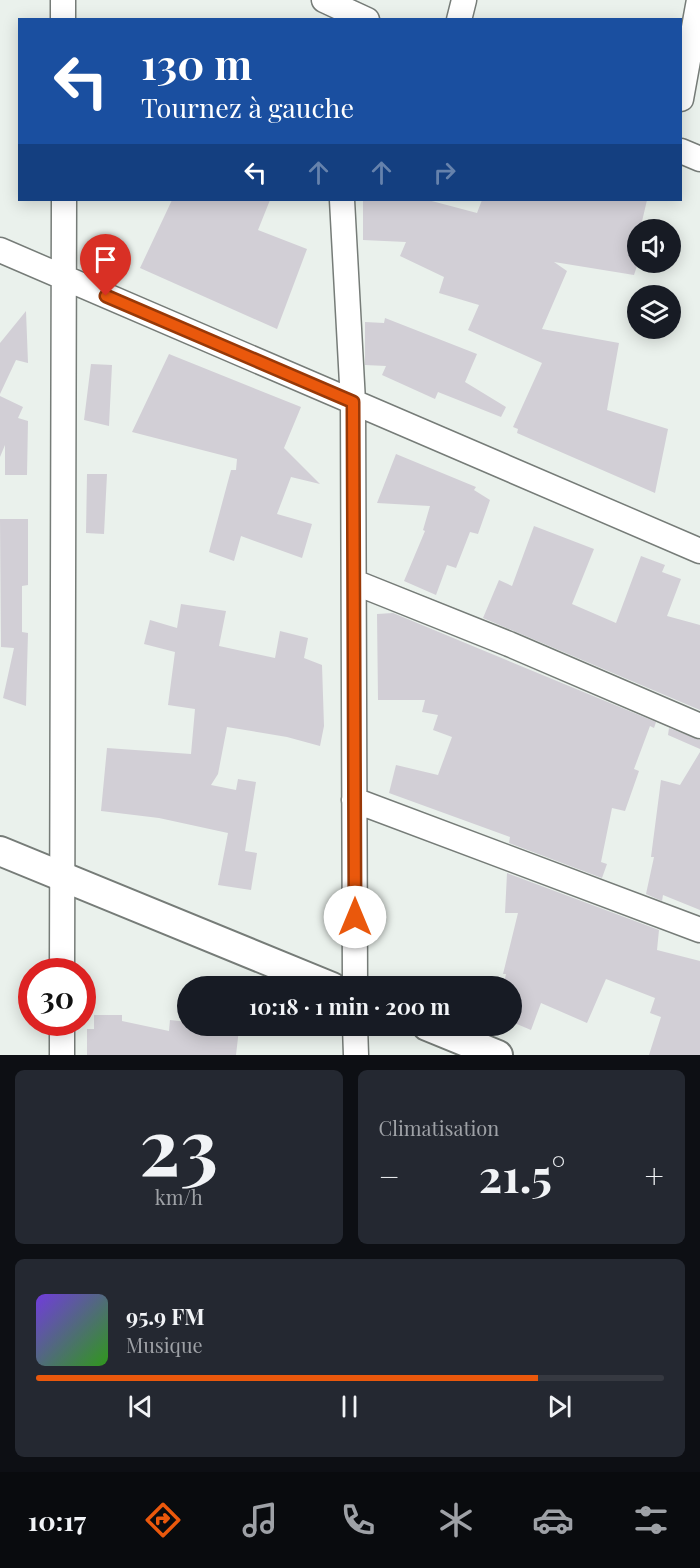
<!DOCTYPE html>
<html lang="fr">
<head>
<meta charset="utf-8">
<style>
	body { margin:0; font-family:"Playfair Display",serif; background:#242831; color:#f1f3f6; height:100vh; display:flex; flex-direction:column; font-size:22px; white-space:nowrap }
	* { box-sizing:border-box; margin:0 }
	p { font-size:20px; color:#9ea1a6 }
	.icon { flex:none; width:33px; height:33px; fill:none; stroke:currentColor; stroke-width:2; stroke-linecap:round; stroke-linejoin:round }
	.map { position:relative; height:1055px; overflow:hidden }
	.details { display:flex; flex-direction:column; gap:15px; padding:15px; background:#0d0f14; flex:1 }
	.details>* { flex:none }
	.banner { position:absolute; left:18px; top:18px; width:664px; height:183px; border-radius:0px; box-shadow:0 3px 15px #0003; background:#1a4fa0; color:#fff; overflow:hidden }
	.buttons { position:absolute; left:627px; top:219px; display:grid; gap:12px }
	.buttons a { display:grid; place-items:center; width:54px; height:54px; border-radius:50%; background:#171b24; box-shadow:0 3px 15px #0003; font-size:30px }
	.speed { position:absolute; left:18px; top:958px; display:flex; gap:12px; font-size:30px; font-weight:700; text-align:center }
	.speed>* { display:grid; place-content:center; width:78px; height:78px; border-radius:50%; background:#171b24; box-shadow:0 3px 15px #0003; line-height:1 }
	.speed .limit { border:9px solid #d22; background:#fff; color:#111 }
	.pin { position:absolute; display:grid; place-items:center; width:51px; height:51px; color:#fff; margin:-62px -26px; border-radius:50% 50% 50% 0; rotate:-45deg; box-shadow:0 0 6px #0007 }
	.pin .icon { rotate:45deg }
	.me { position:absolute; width:66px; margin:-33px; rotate:0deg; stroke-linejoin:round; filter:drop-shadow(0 0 4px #0008) }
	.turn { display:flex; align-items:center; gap:21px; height:126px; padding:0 24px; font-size:27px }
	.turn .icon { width:78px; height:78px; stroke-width:2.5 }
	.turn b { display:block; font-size:42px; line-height:51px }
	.lanes { display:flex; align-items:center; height:57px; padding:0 24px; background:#0003; justify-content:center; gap:30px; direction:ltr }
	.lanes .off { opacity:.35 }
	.big { font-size:45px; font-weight:700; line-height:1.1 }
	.details .card { flex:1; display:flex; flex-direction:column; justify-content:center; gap:9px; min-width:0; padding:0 21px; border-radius:9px; background:#242831 }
	.details .dial { align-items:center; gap:0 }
	.dial b { font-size:78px; line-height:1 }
	.song { display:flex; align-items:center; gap:18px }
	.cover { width:72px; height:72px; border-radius:9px; background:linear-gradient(135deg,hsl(260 70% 55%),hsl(110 70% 35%)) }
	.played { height:6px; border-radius:3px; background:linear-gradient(90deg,#ea580c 80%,#363941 80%) }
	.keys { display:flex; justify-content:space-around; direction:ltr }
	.heat { display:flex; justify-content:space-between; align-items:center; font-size:33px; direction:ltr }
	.details .tiles { flex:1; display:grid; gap:15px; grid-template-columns:1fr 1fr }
	.card:last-child { grid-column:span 2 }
	.trip { position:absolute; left:177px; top:976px; width:345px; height:60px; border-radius:30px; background:#171b24; box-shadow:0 3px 15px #0003; font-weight:700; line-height:60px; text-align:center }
	.dock { display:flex; height:96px; justify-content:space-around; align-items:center; background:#090b0e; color:#9ea1a6 }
	.dock .icon { width:42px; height:42px }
	.dock .selected { color:#ea580c }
	.dock b { font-size:27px; color:#f1f3f6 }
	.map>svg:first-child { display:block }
	.building { fill:#d2cfd6 }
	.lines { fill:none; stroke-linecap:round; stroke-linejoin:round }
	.minor-casing { stroke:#767c78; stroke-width:27 }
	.tertiary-casing { stroke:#767c78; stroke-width:32 }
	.minor { stroke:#fff; stroke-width:24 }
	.tertiary { stroke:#fff; stroke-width:28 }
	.route-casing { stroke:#983908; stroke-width:15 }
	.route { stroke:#ea580c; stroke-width:10 }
</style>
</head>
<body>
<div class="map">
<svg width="700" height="1055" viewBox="0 0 700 1055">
	<rect width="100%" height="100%" fill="#eaf1ec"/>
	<path class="building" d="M172,200H270L258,230L307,249L277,329L140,268Z
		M363,200H428L477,213L482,200H647L640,230H638V263L634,275L554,262L567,271L542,329L619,343L607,410L668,429L655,493L517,433L518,429L513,427L542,363L468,330L479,305L439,293L444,277L400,256L406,242L363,240Z
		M26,311L28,363L16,360L0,394V343Z
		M385,318L477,354L465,382L506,407L501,417L438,392L435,399L382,375L386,366L365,365V322L384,323Z
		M169,354L301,407L284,448L320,484L291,477L277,514L312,524L302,558L241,536L234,561L209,552L231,470H236L237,459L132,432Z
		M91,364L112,365L109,426L84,420Z
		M0,396L23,407L18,418L28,421L27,475H5V445L0,457Z
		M396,454L476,487L474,490L490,500L478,534L470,532L456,568L447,565L436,595L404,581L425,531L423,530L430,506L377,503Z
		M87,474H107L104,534L86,533Z
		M0,519H28V585L22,586V632L28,633L26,706L3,698L14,648L1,647Z
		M534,526L594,549L572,604L616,623L641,556L665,565L662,572L681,579L667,616L700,625V710L483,618L499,580L512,586Z
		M181,604L226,611L219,646L275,658L280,631L308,638L304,658L322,665L324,726L320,746L287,737L227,727L218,774L211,785L236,790L238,779L256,782L245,851L257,853L251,890L218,885L228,833L159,818L101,811L107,748L191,754L195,709L168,705L175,652L144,644L150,620L177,628Z
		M393,613L656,722L654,728L650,726L634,769L639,771L625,811L612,808L601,862L607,864L602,878L509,843L510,837L389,793L396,765L438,775L452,737L433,730L438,715L422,712L425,700H378L377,614Z
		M669,728L700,740V749L668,735Z
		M700,752V910L663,895L662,901L646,894L654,857H651L661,780L680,785Z
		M507,873L659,930L657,950L700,961V1055H649L661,1017L650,1013L655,998L606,979L587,1023L541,1003L531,1030L512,1022V987H503L506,974H503L518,913H505Z
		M94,1015H122V1021L169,1031L170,1020L188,1022V1026L239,1029L236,1055H87V1029H94Z"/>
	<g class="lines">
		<g class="minor-casing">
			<path id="minor" d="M63,0V20
				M324,0L367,20
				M459,20L464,0
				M681,99L699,0
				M681,151L700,159
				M342,200L353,402L355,987
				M0,250L700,551
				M354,582L509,644L700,726
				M354,800L700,930
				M62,972L64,200
				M355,1026L356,1055
				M62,1055V1023"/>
		</g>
		<g class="tertiary-casing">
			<path id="tertiary" d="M0,851L332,987
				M427,1026L498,1055"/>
		</g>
		<use href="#minor" class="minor"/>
		<use href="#tertiary" class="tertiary"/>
	</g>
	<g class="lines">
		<g class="route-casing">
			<path id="route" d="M106,296L353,402L355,917"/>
		</g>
		<use href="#route" class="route"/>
	</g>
</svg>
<div class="buttons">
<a><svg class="icon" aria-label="sound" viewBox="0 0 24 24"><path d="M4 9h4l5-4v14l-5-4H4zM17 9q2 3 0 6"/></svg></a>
<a><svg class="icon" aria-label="layers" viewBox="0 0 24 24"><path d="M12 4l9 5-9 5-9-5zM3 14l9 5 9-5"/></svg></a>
</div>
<div class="speed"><div class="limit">30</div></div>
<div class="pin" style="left:106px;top:296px;background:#d93025"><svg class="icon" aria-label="arrive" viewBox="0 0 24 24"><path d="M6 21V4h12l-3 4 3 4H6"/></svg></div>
<svg class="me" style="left:355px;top:917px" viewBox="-20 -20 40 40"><circle r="19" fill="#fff"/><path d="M0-13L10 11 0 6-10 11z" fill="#ea580c"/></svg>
<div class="trip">10:18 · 1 min · 200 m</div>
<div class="banner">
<div class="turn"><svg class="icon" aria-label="left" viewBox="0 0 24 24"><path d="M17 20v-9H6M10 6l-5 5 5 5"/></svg><div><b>130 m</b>Tournez à gauche</div></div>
<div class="lanes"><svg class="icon" aria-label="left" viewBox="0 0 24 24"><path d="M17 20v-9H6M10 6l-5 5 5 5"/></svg><svg class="icon off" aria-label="ahead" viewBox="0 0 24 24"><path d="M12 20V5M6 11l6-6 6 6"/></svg><svg class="icon off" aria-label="ahead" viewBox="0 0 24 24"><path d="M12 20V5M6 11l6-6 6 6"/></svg><svg class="icon off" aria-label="right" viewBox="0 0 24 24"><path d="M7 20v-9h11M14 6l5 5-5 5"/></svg></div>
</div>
</div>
<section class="details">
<div class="tiles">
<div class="card dial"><b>23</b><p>km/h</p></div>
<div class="card"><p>Climatisation</p>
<div class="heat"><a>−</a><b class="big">21.5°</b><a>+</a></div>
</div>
<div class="card">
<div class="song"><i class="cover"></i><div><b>95.9 FM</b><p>Musique</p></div></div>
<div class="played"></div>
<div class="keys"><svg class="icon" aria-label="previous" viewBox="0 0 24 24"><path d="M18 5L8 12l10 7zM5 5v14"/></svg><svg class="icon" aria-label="pause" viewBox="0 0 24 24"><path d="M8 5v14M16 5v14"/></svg><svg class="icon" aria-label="next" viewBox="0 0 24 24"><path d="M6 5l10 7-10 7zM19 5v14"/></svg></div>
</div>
</div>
</section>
<nav class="dock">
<b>10:17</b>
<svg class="icon selected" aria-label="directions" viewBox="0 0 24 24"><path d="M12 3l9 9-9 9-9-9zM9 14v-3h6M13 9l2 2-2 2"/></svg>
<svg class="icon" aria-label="music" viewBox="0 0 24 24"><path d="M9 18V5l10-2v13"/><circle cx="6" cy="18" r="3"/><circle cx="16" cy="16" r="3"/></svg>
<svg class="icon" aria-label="phone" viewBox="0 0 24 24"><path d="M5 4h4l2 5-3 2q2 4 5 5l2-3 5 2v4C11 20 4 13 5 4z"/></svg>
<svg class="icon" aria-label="climate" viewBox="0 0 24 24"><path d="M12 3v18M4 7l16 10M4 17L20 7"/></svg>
<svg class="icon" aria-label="car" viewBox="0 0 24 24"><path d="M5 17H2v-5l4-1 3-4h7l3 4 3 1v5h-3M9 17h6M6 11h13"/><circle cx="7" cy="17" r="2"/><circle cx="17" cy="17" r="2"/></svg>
<svg class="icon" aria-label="filters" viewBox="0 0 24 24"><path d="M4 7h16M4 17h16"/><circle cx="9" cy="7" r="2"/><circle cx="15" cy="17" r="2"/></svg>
</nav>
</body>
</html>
